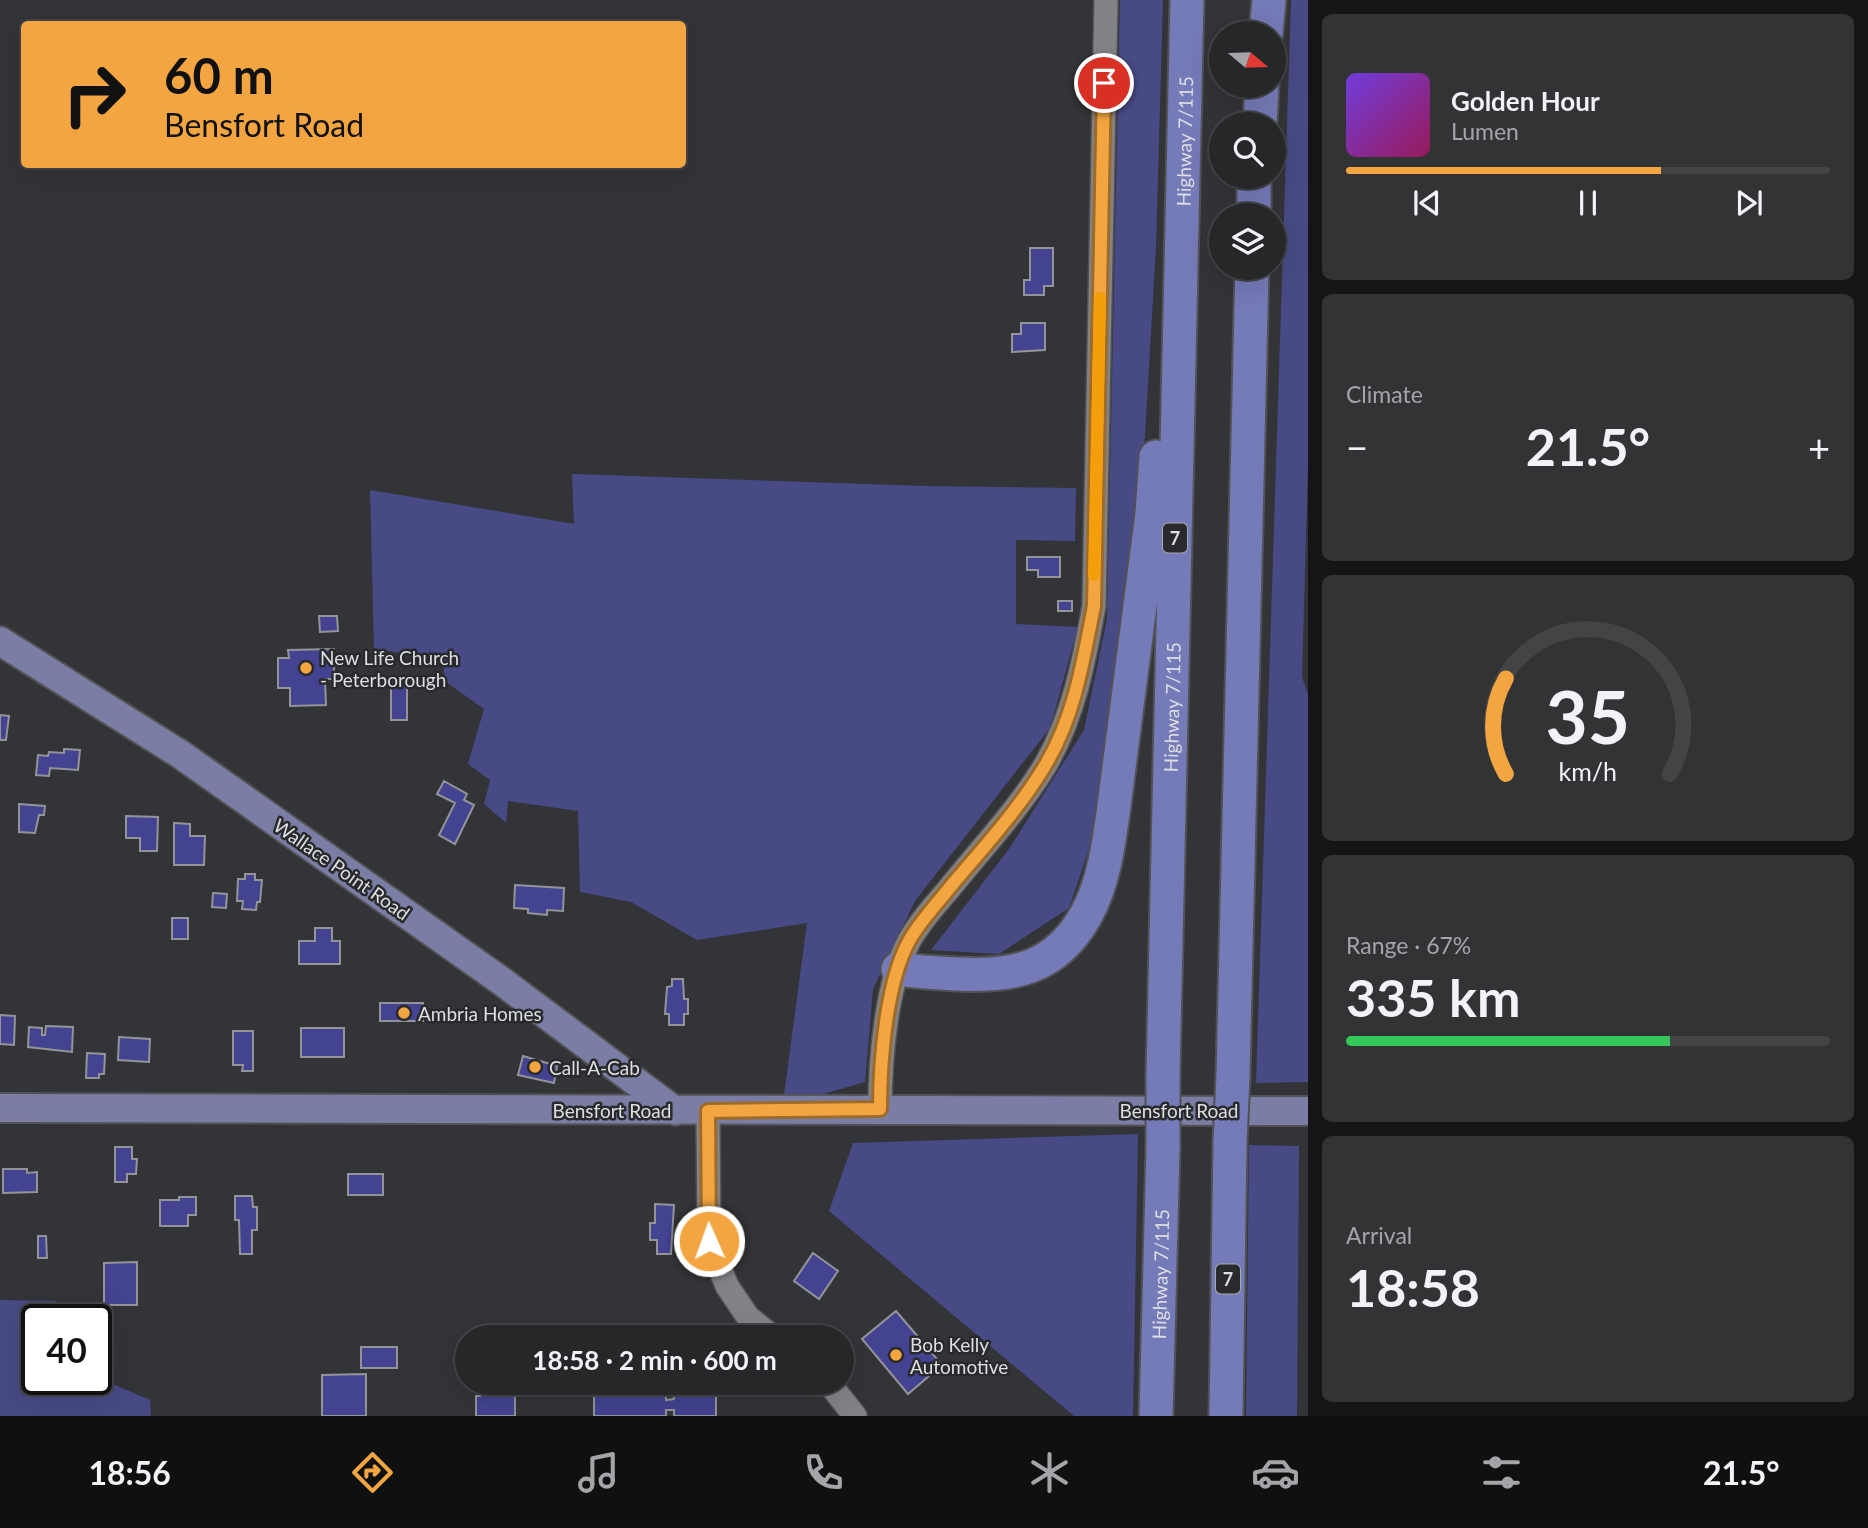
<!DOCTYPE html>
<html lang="en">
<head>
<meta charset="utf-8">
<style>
	body { margin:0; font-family:Lato,sans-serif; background:#323335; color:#f1f3f6; height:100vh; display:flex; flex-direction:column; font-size:26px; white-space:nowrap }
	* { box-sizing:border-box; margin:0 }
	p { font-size:23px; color:#a4a5a8 }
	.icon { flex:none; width:38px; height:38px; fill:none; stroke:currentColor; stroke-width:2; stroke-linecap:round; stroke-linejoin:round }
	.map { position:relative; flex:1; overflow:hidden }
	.panel { display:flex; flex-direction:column; gap:14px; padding:14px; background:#151517; width:560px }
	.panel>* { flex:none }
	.banner { position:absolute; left:21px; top:21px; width:665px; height:147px; border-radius:7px; box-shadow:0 7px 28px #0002,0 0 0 2px #424446; background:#f2a541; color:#111; overflow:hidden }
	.needle { width:46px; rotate:109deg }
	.fabs { position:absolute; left:1209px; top:21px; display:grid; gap:14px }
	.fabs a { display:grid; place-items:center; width:77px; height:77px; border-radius:50%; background:#262729; box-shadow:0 7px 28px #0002,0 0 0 2px #424446; font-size:35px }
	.speed { position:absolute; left:21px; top:1304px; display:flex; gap:14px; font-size:35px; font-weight:700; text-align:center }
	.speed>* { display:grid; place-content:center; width:91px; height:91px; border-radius:50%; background:#262729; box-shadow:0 7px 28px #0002,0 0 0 2px #424446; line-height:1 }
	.speed .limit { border:4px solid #111; border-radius:10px; background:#fff; color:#111 }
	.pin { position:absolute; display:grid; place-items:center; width:60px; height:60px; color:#fff; margin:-30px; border:4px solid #fff; border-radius:50%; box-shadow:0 2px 7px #0007 }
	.me { position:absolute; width:77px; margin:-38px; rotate:358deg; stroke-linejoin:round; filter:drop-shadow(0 0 5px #0008) }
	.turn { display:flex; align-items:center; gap:24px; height:147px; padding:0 28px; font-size:32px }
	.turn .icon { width:91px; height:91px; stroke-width:2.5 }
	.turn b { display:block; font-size:49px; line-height:60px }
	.big { font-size:52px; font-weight:700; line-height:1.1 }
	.panel .card { flex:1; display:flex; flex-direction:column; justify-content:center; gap:10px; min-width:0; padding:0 24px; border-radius:10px; background:#323335 }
	.panel .dial { align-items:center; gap:0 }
	.dial svg { height:182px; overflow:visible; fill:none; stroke:#424446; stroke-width:7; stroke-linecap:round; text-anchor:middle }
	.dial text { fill:#f1f3f6; stroke:none }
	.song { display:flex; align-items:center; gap:21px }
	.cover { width:84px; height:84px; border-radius:10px; background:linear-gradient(135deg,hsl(260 70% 55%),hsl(330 70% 35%)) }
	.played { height:7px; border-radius:4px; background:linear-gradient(90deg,#f2a541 65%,#424446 65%) }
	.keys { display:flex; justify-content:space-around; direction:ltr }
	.heat { display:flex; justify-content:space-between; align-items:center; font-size:38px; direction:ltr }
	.charge { height:10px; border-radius:5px; background:linear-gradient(90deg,#34c759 67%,#424446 0) }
	.trip { position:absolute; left:455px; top:1325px; width:399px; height:70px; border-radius:35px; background:#262729; box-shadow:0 7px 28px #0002,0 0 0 2px #424446; font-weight:700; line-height:70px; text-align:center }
	.tab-bar { display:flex; height:112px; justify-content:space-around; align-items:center; background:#0f1010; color:#a4a5a8 }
	.tab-bar .icon { width:49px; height:49px }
	.tab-bar .current { color:#f2a541 }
	.tab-bar b { font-size:32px; color:#f1f3f6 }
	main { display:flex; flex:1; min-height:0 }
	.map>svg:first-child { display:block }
	.green { fill:#484a86 }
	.building { fill:#434391; stroke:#939498; stroke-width:2 }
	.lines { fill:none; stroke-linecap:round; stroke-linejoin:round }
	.minor-casing { stroke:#525255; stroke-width:26 }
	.major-casing { stroke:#525255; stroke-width:32 }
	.highway-casing { stroke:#525255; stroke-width:37 }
	.minor { stroke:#828387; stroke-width:23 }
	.major { stroke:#7a7ea4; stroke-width:28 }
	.highway { stroke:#757ab8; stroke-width:33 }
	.highway-bridge-casing { stroke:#525255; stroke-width:37; stroke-linecap:butt }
	.highway-bridge { stroke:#757ab8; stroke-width:33 }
	.route-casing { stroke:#9d6b2a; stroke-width:18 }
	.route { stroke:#f2a541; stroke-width:12 }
	.slow { stroke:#f59e0b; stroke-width:12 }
	.poi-dot { fill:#f2a541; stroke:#292a2d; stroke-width:2.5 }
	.labels { text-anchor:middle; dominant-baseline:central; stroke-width:5; stroke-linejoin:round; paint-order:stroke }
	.shield { fill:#292a2d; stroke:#a8a9ab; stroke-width:2 }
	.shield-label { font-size:18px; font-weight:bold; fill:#dedfe1 }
	.street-label { font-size:19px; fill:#dedfe1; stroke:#292a2d }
	.poi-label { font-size:19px; fill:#dedfe1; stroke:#292a2d; text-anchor:start }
</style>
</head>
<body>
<main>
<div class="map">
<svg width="1308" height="1416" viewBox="0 0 1308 1416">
	<rect width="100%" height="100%" fill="#333437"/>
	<path class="green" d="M1120,0H1163L1156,246L1145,436L1102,811L1069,908L999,954L931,950L1009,849L1084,730L1107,619Z
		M1291,0H1308V464L1302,677L1308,694V1082L1256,1083Z
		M572,474L926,486L1076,488L1075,541L1016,540V624L1078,627L1050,728L915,901L873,989L865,1082L813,1097L784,1095L807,923L697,940L631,902L580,892L578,811L508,801L506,823L484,804L490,780L468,764L484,709L446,682L442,661L374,648L370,490L574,524Z
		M1138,1134L1133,1416H1074L829,1211L853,1143Z
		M1249,1145L1299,1146L1297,1416H1246Z
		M0,1300L56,1301L63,1319L37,1320V1379H96V1377L150,1400L151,1416H0Z"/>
	<path class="building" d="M1030,248H1053V286H1044V295H1024V280H1030Z
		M1021,323H1045V350L1012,352V334H1021Z
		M1027,557H1060V577H1038V570H1027Z
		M1058,601H1072V611H1058Z
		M319,616H337L338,631L320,632Z
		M334,649V679H325L326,705L290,706V688H278V658H289L288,650Z
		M391,678H407V720H391Z
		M0,715L9,716L6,740H0Z
		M64,749L80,750L78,770L50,768L49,776L36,775L38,755L48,756L49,752L64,753Z
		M444,781L467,794L464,800L474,805L455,844L439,835L455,803L437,794Z
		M19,804L45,806L44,815H39L35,833L19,832Z
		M126,816L158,817L157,851H140V838H126Z
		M174,823L190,824V836H205L204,865H174Z
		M245,874H255V880H262L260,902H257L256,910L242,909L243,901H237L238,879H245Z
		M515,885L564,888L563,911L547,910V915L528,913V909L514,908Z
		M213,893L227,894L226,908L212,907Z
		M172,918H188V939H172Z
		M315,928H332V941H340V964H299V941H315Z
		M672,979H683L684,999H688V1014H684V1025H669V1014H665L667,987L672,986Z
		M380,1003H423V1021H380Z
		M0,1015L15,1016L14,1045L0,1044Z
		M46,1026L73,1027L72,1052L28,1047L29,1027L42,1028V1035H45Z
		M301,1028H344V1057H301Z
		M233,1031H253V1071H242L243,1065H233Z
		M119,1037L150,1039L149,1062L118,1060Z
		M87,1053L105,1054L104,1074H99V1078H86Z
		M523,1056L557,1066L554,1083L518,1075Z
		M115,1147H132V1159H137L136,1174H127V1182H115Z
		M3,1169H27V1173L37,1172V1192L3,1193Z
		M348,1174H383V1195H348Z
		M235,1196H252L253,1207H257V1230H252V1254H240L239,1220H235Z
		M179,1197H196V1215H188V1226H160V1200H179Z
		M655,1204L674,1205L671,1254H657V1240H650V1223H655Z
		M38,1236H46L47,1258H38Z
		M813,1253L838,1271L819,1299L794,1281Z
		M137,1262V1305H104V1263Z
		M896,1311L942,1365L908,1394L862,1339Z
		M623,1332V1337H594V1333Z
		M361,1347H397V1368H361Z
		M366,1374V1416H322V1375Z
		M480,1382H534V1393H515V1416H476V1396H480Z
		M594,1382H666V1400L674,1399L673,1382H716V1416H674V1410H666V1416H594Z"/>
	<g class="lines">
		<g class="minor-casing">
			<path id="minor" d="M880,1109C880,1061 886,984 909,941C919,923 934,906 948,890C981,849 1019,809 1046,764C1074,715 1084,661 1094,606L1106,0
				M708,1110L709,1241L727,1286L748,1317L773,1337
				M828,1382L855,1416"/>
		</g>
		<g class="major-casing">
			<path id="major" d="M0,641L180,754L500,980L675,1111
				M0,1108L1308,1111"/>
		</g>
		<g class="highway-casing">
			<g id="highway">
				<path d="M1266,33L1269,0"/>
				<path d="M1260,124L1262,86"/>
				<path d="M1254,215V177"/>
				<path d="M898,969C918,972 937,973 957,974C1013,977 1056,969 1086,915C1104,883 1109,842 1114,806L1152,513L1156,457"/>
				<path id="s1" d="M1163,1075L1187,0"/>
				<path d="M1233,1076L1252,268"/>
				<path id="s2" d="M1156,1416L1163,1148"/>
				<path d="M1226,1416L1230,1142"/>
			</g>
		</g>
		<use href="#minor" class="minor"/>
		<use href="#major" class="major"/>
		<use href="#highway" class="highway"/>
		<g class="highway-bridge-casing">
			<path id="highway-bridge" d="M1230,1142L1233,1076
				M1163,1148V1075"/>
		</g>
		<use href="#highway-bridge" class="highway-bridge"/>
	</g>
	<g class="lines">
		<g class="route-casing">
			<path id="route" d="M709,1241L708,1111L880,1109C880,1061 886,983 909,941C920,921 937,904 951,886C984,847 1020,808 1046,764C1075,715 1083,661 1094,606L1104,83"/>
		</g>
		<use href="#route" class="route"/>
		<path class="slow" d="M1094,575L1100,298"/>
	</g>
	<g class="poi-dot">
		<circle cx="306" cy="668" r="7"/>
		<circle cx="404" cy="1013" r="7"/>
		<circle cx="535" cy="1067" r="7"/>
		<circle cx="896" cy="1355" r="7"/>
	</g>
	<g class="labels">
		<g class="shield">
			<rect x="1163" y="523.5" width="24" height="29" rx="5"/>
			<rect x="1216" y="1264.5" width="24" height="29" rx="5"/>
		</g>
		<g class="shield-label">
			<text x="1175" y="538">7</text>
			<text x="1228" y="1279">7</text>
		</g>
		<g class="street-label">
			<text stroke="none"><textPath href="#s1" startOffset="934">Highway 7/115</textPath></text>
			<text stroke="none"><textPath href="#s1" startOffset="368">Highway 7/115</textPath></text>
			<text transform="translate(342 869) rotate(35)">Wallace Point Road</text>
			<text x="612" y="1110">Bensfort Road</text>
			<text x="1179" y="1110">Bensfort Road</text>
			<text stroke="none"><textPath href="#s2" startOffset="142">Highway 7/115</textPath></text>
		</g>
		<g class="poi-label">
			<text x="320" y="657">New Life Church<tspan x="320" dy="22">- Peterborough</tspan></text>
			<text x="418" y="1013">Ambria Homes</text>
			<text x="549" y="1067">Call-A-Cab</text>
			<text x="910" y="1344">Bob Kelly<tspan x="910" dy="22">Automotive</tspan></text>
		</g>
	</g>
</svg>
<div class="fabs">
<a><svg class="needle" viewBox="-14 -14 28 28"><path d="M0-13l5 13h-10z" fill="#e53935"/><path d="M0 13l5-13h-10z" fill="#a4a5a8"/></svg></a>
<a><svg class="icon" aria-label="search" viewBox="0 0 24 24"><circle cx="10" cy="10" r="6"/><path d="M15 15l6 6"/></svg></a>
<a><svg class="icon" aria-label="layers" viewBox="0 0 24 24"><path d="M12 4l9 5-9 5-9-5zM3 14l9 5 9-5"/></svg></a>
</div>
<div class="speed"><div class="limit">40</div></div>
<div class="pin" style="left:1104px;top:83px;background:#d93025"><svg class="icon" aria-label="arrive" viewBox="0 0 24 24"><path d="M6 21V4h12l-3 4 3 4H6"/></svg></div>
<svg class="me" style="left:709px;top:1241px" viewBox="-20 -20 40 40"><circle r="17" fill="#f2a541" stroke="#fff" stroke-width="3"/><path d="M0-11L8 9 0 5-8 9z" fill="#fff"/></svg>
<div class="trip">18:58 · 2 min · 600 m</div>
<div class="banner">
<div class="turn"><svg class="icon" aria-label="right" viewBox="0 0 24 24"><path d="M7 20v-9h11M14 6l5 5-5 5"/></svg><div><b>60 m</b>Bensfort Road</div></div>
</div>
</div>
<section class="panel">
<div class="card">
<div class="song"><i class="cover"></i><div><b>Golden Hour</b><p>Lumen</p></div></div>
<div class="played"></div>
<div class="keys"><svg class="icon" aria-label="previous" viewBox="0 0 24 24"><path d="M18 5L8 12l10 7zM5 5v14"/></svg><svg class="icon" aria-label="pause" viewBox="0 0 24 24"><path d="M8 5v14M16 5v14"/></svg><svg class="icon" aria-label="next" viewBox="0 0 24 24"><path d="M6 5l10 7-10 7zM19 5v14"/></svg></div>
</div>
<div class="card"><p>Climate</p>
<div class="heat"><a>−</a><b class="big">21.5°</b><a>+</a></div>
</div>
<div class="card dial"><svg viewBox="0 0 100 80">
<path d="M14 69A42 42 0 1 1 86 69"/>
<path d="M14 69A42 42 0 0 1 14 27" stroke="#f2a541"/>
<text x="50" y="56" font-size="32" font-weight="700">35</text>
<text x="50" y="72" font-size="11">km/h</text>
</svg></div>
<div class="card"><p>Range · 67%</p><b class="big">335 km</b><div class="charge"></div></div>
<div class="card"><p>Arrival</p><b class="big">18:58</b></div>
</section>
</main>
<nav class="tab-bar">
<b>18:56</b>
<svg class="icon current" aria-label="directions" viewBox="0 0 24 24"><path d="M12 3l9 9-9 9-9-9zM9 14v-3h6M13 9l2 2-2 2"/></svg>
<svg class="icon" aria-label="music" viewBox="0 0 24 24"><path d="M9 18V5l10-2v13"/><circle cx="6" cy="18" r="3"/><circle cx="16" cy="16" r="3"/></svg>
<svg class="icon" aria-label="phone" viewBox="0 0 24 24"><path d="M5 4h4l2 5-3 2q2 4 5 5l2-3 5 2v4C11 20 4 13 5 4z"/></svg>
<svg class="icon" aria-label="climate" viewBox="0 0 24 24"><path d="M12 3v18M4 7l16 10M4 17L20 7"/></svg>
<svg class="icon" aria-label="car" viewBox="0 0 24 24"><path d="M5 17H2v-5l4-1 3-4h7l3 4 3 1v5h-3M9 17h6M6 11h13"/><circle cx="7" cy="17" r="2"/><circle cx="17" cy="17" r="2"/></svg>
<svg class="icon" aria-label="filters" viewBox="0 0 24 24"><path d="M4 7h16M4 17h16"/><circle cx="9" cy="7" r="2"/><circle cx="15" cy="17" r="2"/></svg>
<b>21.5°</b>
</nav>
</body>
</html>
